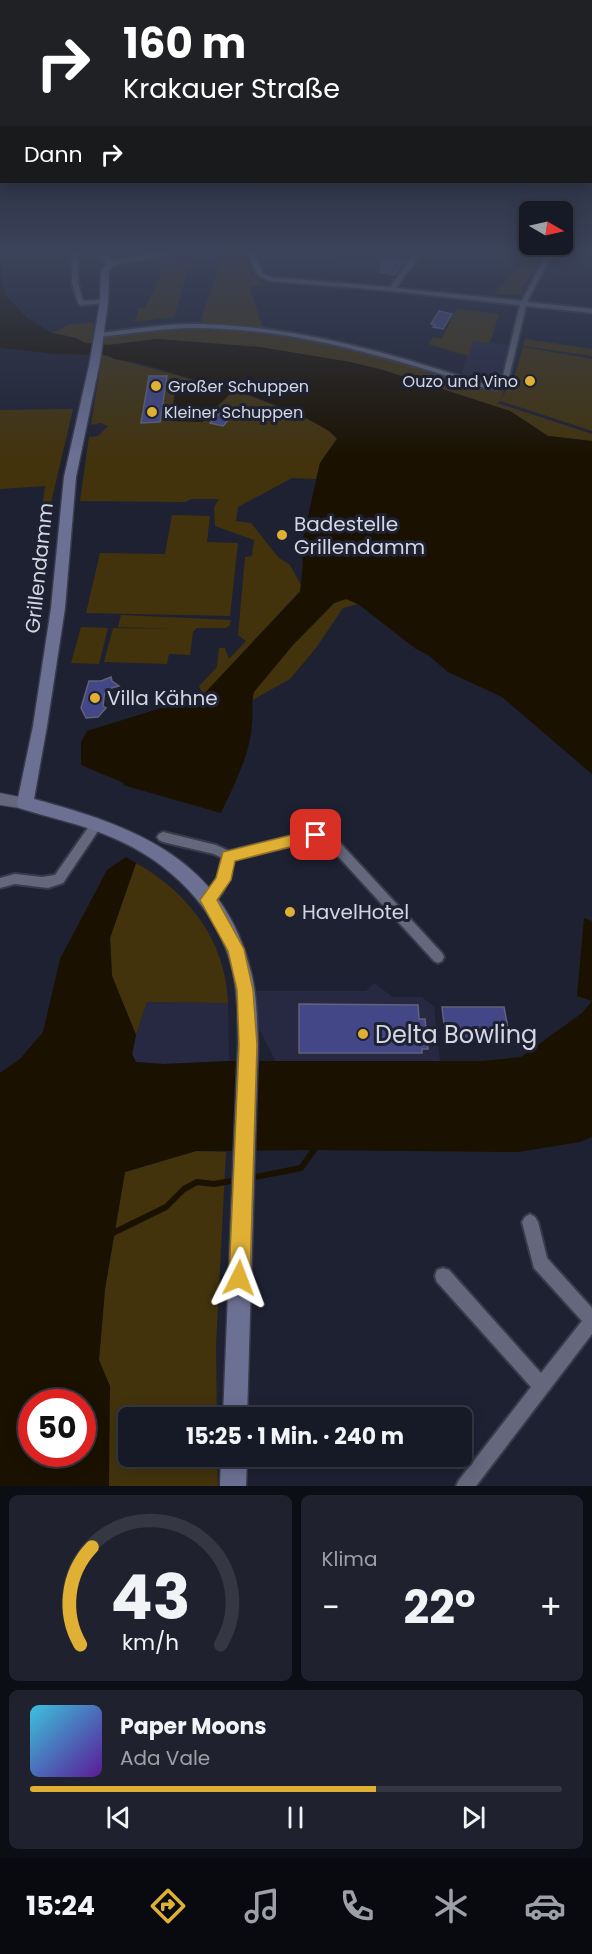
<!DOCTYPE html>
<html lang="de">
<head>
<meta charset="utf-8">
<style>
	body { margin:0; font-family:Poppins,sans-serif; background:#1f222e; color:#f1f3f6; height:100vh; display:flex; flex-direction:column; font-size:22px; white-space:nowrap }
	* { box-sizing:border-box; margin:0 }
	p { font-size:20px; color:#9ea0a7 }
	.icon { flex:none; width:33px; height:33px; fill:none; stroke:currentColor; stroke-width:2; stroke-linecap:round; stroke-linejoin:round }
	.map { position:relative; height:1486px; overflow:hidden }
	.panel { display:flex; flex-direction:column; gap:9px; padding:9px; background:#0c0e15; flex:1 }
	.panel>* { flex:none }
	.guide { position:absolute; left:0px; top:0px; width:592px; height:183px; box-shadow:0 3px 15px #0003,0 0 0 2px #353843; background:#202124; color:#fff; overflow:hidden }
	.needle { width:39px; rotate:99deg }
	.buttons { position:absolute; left:519px; top:201px; display:grid; gap:12px }
	.buttons a { display:grid; place-items:center; width:54px; height:54px; border-radius:9px; background:#161926; box-shadow:0 3px 15px #0003,0 0 0 2px #353843; font-size:30px }
	.speed { position:absolute; left:18px; top:1389px; display:flex; gap:12px; font-size:30px; font-weight:700; text-align:center }
	.speed>* { display:grid; place-content:center; width:78px; height:78px; border-radius:50%; background:#161926; box-shadow:0 3px 15px #0003,0 0 0 2px #353843; line-height:1 }
	.speed .limit { border:9px solid #d22; background:#fff; color:#111 }
	.pin { position:absolute; display:grid; place-items:center; width:51px; height:51px; color:#fff; margin:-26px; border-radius:12px; box-shadow:0 3px 9px #0006 }
	.me { position:absolute; width:66px; margin:-33px; rotate:3deg; stroke-linejoin:round; filter:drop-shadow(0 0 4px #0008) }
	.turn { display:flex; align-items:center; gap:21px; height:126px; padding:0 24px; font-size:27px }
	.turn .icon { width:78px; height:78px; stroke-width:2.5 }
	.turn b { display:block; font-size:42px; line-height:51px }
	.then { display:flex; align-items:center; height:57px; padding:0 24px; background:#0003; gap:12px; font-size:22px }
	.big { font-size:45px; font-weight:700; line-height:1.1 }
	.panel .widget { flex:1; display:flex; flex-direction:column; justify-content:center; gap:9px; min-width:0; padding:0 21px; border-radius:9px; background:#1f222e }
	.panel .dial { align-items:center; gap:0 }
	.dial svg { height:156px; overflow:visible; fill:none; stroke:#353843; stroke-width:7; stroke-linecap:round; text-anchor:middle }
	.dial text { fill:#f1f3f6; stroke:none }
	.song { display:flex; align-items:center; gap:18px }
	.cover { width:72px; height:72px; border-radius:9px; background:linear-gradient(135deg,hsl(190 70% 55%),hsl(270 70% 35%)) }
	.played { height:6px; border-radius:3px; background:linear-gradient(90deg,#dfb034 65%,#353843 65%) }
	.keys { display:flex; justify-content:space-around; direction:ltr }
	.heat { display:flex; justify-content:space-between; align-items:center; font-size:33px; direction:ltr }
	.panel .tiles { flex:1; display:grid; gap:9px; grid-template-columns:1fr 1fr }
	.widget:last-child { grid-column:span 2 }
	.trip { position:absolute; left:118px; top:1407px; width:354px; height:60px; border-radius:9px; background:#161926; box-shadow:0 3px 15px #0003,0 0 0 2px #353843; font-weight:700; line-height:60px; text-align:center }
	.dock { display:flex; height:96px; justify-content:space-around; align-items:center; background:#090a0f; color:#9ea0a7 }
	.dock .icon { width:42px; height:42px }
	.dock .on { color:#dfb034 }
	.dock b { font-size:27px; color:#f1f3f6 }
	.map>svg:first-child { display:block }
	.built { fill:#262941 }
	.green { fill:#42330d }
	.water { fill:#1a1100; fill-rule:evenodd }
	.lines { fill:none; stroke-linecap:round; stroke-linejoin:round }
	.stream { stroke:#1a1100; stroke-width:6 }
	.building { fill:#434787; stroke:#606379; stroke-width:1.5 }
	.minor-casing { stroke:#393b4a; stroke-width:4 }
	.tertiary-casing { stroke:#393b4a; stroke-width:2 }
	.secondary-casing { stroke:#393b4a; stroke-width:3 }
	.minor { fill:#64687d; fill-rule:evenodd }
	.tertiary { fill:#64687d; fill-rule:evenodd }
	.secondary { fill:#6c7194; fill-rule:evenodd }
	.route { fill:#dfb034; stroke:#917222; stroke-width:1.5 }
	.poi-dot { fill:#dfb034; stroke:#1e2132; stroke-width:2 }
	.labels { text-anchor:middle; dominant-baseline:central; stroke-width:6; stroke-linejoin:round; paint-order:stroke }
	.far-poi-label { font-size:16px; fill:#d4d6e2; stroke:#1e2132; text-anchor:start }
	.poi-label { font-size:20px; fill:#d4d6e2; stroke:#1e2132; text-anchor:start }
	.street-label { font-size:20px; fill:#d4d6e2; stroke:#1e2132 }
	.near-poi-label { font-size:24px; fill:#d4d6e2; stroke:#1e2132; text-anchor:start }
</style>
</head>
<body>
<div class="map">
<svg width="592" height="1486" viewBox="0 0 592 1486">
	<rect width="100%" height="100%" fill="#1e2132"/>
	<path class="built" d="M323,250H352L406,259L394,275L350,267V265L324,262L322,260L256,257L255,255L320,256Z
		M472,340L509,345L499,383L496,386L492,387L461,377Z
		M374,983L393,997H422L434,1006L440,1061L276,1062L256,1023L252,991H366Z
		M147,1002L228,1003L229,1061L164,1064L136,1062L132,1055L136,1035Z"/>
	<path class="green" d="M219,250H238L239,253L249,255L252,260L246,261L251,276L267,285L250,287L263,329L202,322L201,319L222,256Z
		M537,250H547L522,289L524,291L522,295L495,294L499,286Z
		M174,255H198L187,274L174,317L135,322L139,308H145L162,273L156,258Z
		M456,309L499,314L490,343L473,341L468,356L428,344L433,337L442,339Z
		M94,323L92,338C126,338 161,328 196,328C297,328 396,360 491,390H504L500,401L515,374L523,347L592,359V431L501,401L497,403L592,434V441L548,436L510,411L383,370L350,362L259,347L156,339L109,345L85,343L76,338L52,333L71,324Z
		M525,339L592,349V356L523,346Z
		M102,355L205,383V386L225,391L233,390L251,396L323,425L337,439L320,463L316,479L292,478L238,507L236,521L251,523L278,557L290,565L301,585L300,591L203,695L199,686L217,667L219,648H225L229,659L246,641L238,635L245,557L252,556L254,540L215,526L214,507L219,499H191L186,502L80,501L89,437L98,436L108,426L101,423L91,425Z
		M73,409L51,503L50,524L40,525L45,486L0,489V410Z
		M172,515L210,516L207,542L238,543L230,616L86,613L100,553L165,554Z
		M36,542L49,544L43,618L32,621Z
		M346,599L358,604L343,608L316,648L290,679L251,701L254,692L260,682L293,645L334,603Z
		M121,615L231,620L230,625L226,628H197L193,632L190,655L169,654L167,664L104,662L113,628L174,629L118,627Z
		M81,627L108,628L99,664L71,663Z
		M136,863C189,893 226,941 228,1003L147,1002L136,1035L112,976L110,938Z
		M196,1151L226,1152L216,1346L217,1417L129,1418V1456L217,1457L218,1486H109L99,1360L105,1289L125,1172Z"/>
	<path class="water" d="M0,250H6L1,254L2,283L6,296L27,318L52,333L76,338L85,343L109,345L156,339L259,347L350,362L383,370L510,411L548,436L592,441V774L502,697L448,672L428,655L416,649L358,604L346,599L334,603L293,645L254,692C251,703 253,713 252,724C250,755 234,785 221,813L123,785L124,783L81,765V742L87,731L203,695L300,592L303,565L301,547L320,463L337,439C329,424 248,393 229,389L226,391L231,393L202,422L171,421L175,389L187,384L204,386L205,383L142,364L114,359L108,355L57,354L0,348Z
		M126,857L136,863L110,938L112,976L136,1035L132,1054L136,1062L164,1064L229,1061H482L521,1057L582,1013L592,1001L577,996L584,918L592,921V1137L580,1142L518,1152L314,1150L196,1151L125,1172L105,1289L99,1360L110,1386L109,1486H0V1073L20,1059L43,1032L60,959L107,870ZM32,1402H82V1454H32Z"/>
	<g class="lines">
		<path class="stream" d="M250,1178L301,1168L314,1150V1145
			M113,1233L166,1207L184,1189L197,1182L214,1184L237,1180"/>
	</g>
	<path class="building" d="M391,258L403,263L394,275L381,272L382,263Z
		M439,311L452,314L443,329L433,327L435,325L431,324Z
		M149,376H167L160,422L141,423Z
		M222,411L234,414L223,426L210,423Z
		M111,677L112,681L119,686L105,690L103,706L106,708L98,717L86,718L81,708L89,681H101Z
		M299,1004L418,1005L419,1019H425L428,1049H422V1053H299Z
		M442,1007H504L510,1039L446,1040Z"/>
	<g class="lines">
		<g class="minor-casing">
			<path id="minor" d="M72,250H78V283L83,301L104,300L106,301V303L81,305L78,303L72,283Z
				M98,250H104L106,256L113,262V264C105,265 100,257 98,250Z
				M243,250C256,249 258,263 262,273L270,277L390,287L417,250H423L396,288L522,301L548,250H554L527,302L592,309V313L526,306L508,381L496,390L481,387C388,357 293,328 194,328C162,328 130,334 98,337L95,335L98,333C131,330 165,323 198,324C297,326 391,353 484,384L495,386L502,380L520,305L392,291L269,281L257,275L249,254Z
				M96,820L100,822L102,825L100,828L63,883L48,888L15,884L0,888V878L15,874L42,877L55,875L92,822Z
				M316,830L331,833L442,953L444,957L442,961L438,963L434,961L324,841L316,840L233,860C230,876 225,898 208,905L204,904L202,900L217,879L222,858L214,854L163,842L159,840L157,837L159,834L163,832L216,845L229,851Z
				M530,1214L535,1217L538,1222L547,1258L592,1308V1334L476,1486H456L459,1480L531,1387L437,1282L435,1276L437,1270L443,1268L449,1270L541,1373L582,1321L534,1268L522,1222L525,1217Z"/>
		</g>
		<g class="tertiary-casing">
			<path id="tertiary" d="M0,793L30,799L32,803L30,807L25,809L0,805Z"/>
		</g>
		<g class="secondary-casing">
			<path id="secondary" d="M250,250L246,252L168,255L114,265L109,271L108,302L100,361L76,477L65,608L47,726L34,799C134,826 224,859 251,972C257,995 257,1021 258,1045L247,1418H223L238,1045C238,1021 238,996 233,972C219,909 169,861 111,837C82,824 50,818 19,808L17,803L33,726L51,608L64,477L90,361L100,302L101,271L108,261L168,251Z
				M221,1456H247L246,1486H220Z"/>
		</g>
		<use href="#minor" class="minor"/>
		<use href="#tertiary" class="tertiary"/>
		<use href="#secondary" class="secondary"/>
	</g>
	<linearGradient id="sky" x2="0" y2="1"><stop stop-color="#10121c"/><stop offset="0.55" stop-color="#3b435a"/><stop offset="1" stop-color="#3b435a" stop-opacity="0"/></linearGradient>
	<rect width="592" height="458" fill="url(#sky)"/>
	<path class="route" d="M316,829L321,830L323,835L321,839L235,861L231,880L217,900L244,949L253,990L257,1045L250,1278L247,1285L239,1288L232,1285L229,1278L239,1045L237,990L228,951L200,900L216,878L223,852Z"/>
	<g class="poi-dot">
		<circle cx="530" cy="381" r="6"/>
		<circle cx="156" cy="386" r="6"/>
		<circle cx="152" cy="412" r="6"/>
		<circle cx="282" cy="535" r="6"/>
		<circle cx="95" cy="698" r="6"/>
		<circle cx="290" cy="912" r="6"/>
		<circle cx="363" cy="1034" r="6"/>
	</g>
	<g class="labels">
		<g class="far-poi-label">
			<text x="518" y="381" text-anchor="end">Ouzo und Vino</text>
			<text x="168" y="386">Großer Schuppen</text>
			<text x="164" y="412">Kleiner Schuppen</text>
		</g>
		<g class="poi-label">
			<text x="294" y="524">Badestelle<tspan x="294" dy="23">Grillendamm</tspan></text>
			<text x="107" y="698">Villa Kähne</text>
			<text x="302" y="912">HavelHotel</text>
		</g>
		<g class="street-label">
			<text transform="translate(39 568) rotate(-84)">Grillendamm</text>
		</g>
		<g class="near-poi-label">
			<text x="375" y="1034">Delta Bowling</text>
		</g>
	</g>
</svg>
<div class="buttons">
<a><svg class="needle" viewBox="-14 -14 28 28"><path d="M0-13l5 13h-10z" fill="#e53935"/><path d="M0 13l5-13h-10z" fill="#9ea0a7"/></svg></a>
</div>
<div class="speed"><div class="limit">50</div></div>
<div class="pin" style="left:316px;top:835px;background:#d93025"><svg class="icon" aria-label="arrive" viewBox="0 0 24 24"><path d="M6 21V4h12l-3 4 3 4H6"/></svg></div>
<svg class="me" style="left:239px;top:1278px" viewBox="-20 -20 40 40"><path d="M0-17L14 15 0 8-14 15z" fill="#dfb034" stroke="#fff" stroke-width="4"/></svg>
<div class="trip">15:25 · 1 Min. · 240 m</div>
<div class="guide">
<div class="turn"><svg class="icon" aria-label="right" viewBox="0 0 24 24"><path d="M7 20v-9h11M14 6l5 5-5 5"/></svg><div><b>160 m</b>Krakauer Straße</div></div>
<div class="then">Dann<svg class="icon" aria-label="right" viewBox="0 0 24 24"><path d="M7 20v-9h11M14 6l5 5-5 5"/></svg></div>
</div>
</div>
<section class="panel">
<div class="tiles">
<div class="widget dial"><svg viewBox="0 0 100 80">
<path d="M14 69A42 42 0 1 1 86 69"/>
<path d="M14 69A42 42 0 0 1 20 19" stroke="#dfb034"/>
<text x="50" y="56" font-size="32" font-weight="700">43</text>
<text x="50" y="72" font-size="11">km/h</text>
</svg></div>
<div class="widget"><p>Klima</p>
<div class="heat"><a>−</a><b class="big">22°</b><a>+</a></div>
</div>
<div class="widget">
<div class="song"><i class="cover"></i><div><b>Paper Moons</b><p>Ada Vale</p></div></div>
<div class="played"></div>
<div class="keys"><svg class="icon" aria-label="previous" viewBox="0 0 24 24"><path d="M18 5L8 12l10 7zM5 5v14"/></svg><svg class="icon" aria-label="pause" viewBox="0 0 24 24"><path d="M8 5v14M16 5v14"/></svg><svg class="icon" aria-label="next" viewBox="0 0 24 24"><path d="M6 5l10 7-10 7zM19 5v14"/></svg></div>
</div>
</div>
</section>
<nav class="dock">
<b>15:24</b>
<svg class="icon on" aria-label="directions" viewBox="0 0 24 24"><path d="M12 3l9 9-9 9-9-9zM9 14v-3h6M13 9l2 2-2 2"/></svg>
<svg class="icon" aria-label="music" viewBox="0 0 24 24"><path d="M9 18V5l10-2v13"/><circle cx="6" cy="18" r="3"/><circle cx="16" cy="16" r="3"/></svg>
<svg class="icon" aria-label="phone" viewBox="0 0 24 24"><path d="M5 4h4l2 5-3 2q2 4 5 5l2-3 5 2v4C11 20 4 13 5 4z"/></svg>
<svg class="icon" aria-label="climate" viewBox="0 0 24 24"><path d="M12 3v18M4 7l16 10M4 17L20 7"/></svg>
<svg class="icon" aria-label="car" viewBox="0 0 24 24"><path d="M5 17H2v-5l4-1 3-4h7l3 4 3 1v5h-3M9 17h6M6 11h13"/><circle cx="7" cy="17" r="2"/><circle cx="17" cy="17" r="2"/></svg>
</nav>
</body>
</html>
